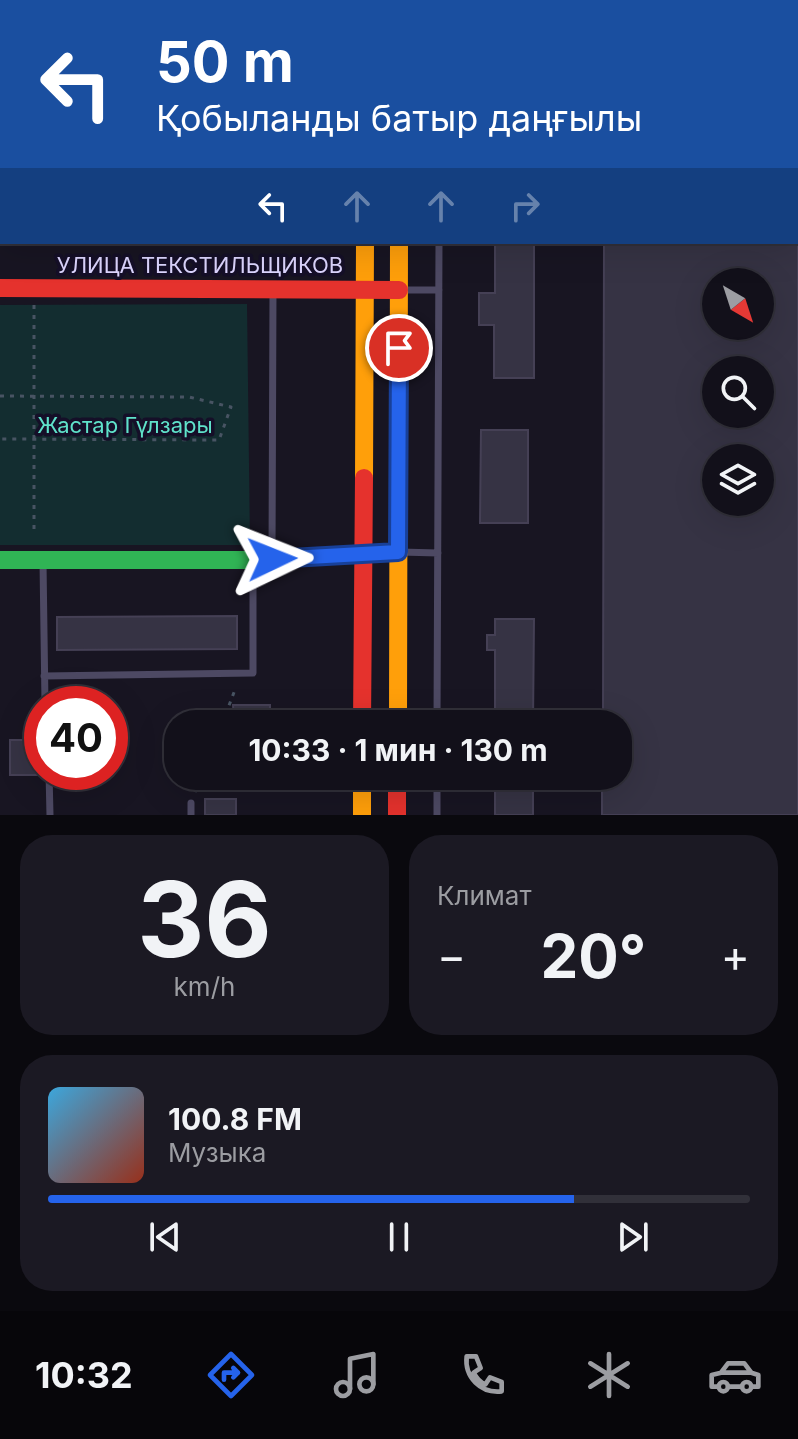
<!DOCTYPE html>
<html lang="ru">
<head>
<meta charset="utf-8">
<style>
	body { margin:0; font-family:Inter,sans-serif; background:#1b1923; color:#f1f3f6; height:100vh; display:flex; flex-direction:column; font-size:30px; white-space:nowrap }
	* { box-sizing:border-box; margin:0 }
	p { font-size:26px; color:#9c9da2 }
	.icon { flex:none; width:44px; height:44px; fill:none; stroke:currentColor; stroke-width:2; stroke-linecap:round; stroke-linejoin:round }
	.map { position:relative; height:815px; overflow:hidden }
	.panel { display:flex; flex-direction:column; gap:20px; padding:20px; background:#0a090e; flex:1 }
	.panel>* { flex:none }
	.guide { position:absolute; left:0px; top:0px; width:798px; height:244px; box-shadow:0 8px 32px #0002,0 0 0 2px #313039; background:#1a4fa0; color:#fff; overflow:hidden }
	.needle { width:52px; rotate:141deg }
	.tools { position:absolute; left:702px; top:268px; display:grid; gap:16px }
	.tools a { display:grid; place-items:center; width:72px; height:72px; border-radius:50%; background:#12101a; box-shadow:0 8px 32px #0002,0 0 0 2px #313039; font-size:40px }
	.speed { position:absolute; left:24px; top:686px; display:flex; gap:16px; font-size:40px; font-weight:700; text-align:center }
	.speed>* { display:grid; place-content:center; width:104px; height:104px; border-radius:50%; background:#12101a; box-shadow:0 8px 32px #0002,0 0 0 2px #313039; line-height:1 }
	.speed .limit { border:12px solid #d22; background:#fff; color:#111 }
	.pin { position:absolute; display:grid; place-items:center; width:68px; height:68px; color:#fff; margin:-34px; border:4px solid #fff; border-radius:50%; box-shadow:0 2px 8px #0007 }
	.me { position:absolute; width:88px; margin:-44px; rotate:88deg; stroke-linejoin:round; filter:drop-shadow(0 0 6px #0008) }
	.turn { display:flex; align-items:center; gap:28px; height:168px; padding:0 24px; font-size:36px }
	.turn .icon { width:104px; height:104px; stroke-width:2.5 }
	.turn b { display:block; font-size:56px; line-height:68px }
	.lanes { display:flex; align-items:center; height:76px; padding:0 24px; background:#0003; justify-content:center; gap:40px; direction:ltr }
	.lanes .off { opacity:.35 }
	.big { font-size:60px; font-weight:700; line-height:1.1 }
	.panel .widget { flex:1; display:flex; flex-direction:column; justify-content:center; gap:12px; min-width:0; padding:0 28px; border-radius:32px; background:#1b1923 }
	.panel .dial { align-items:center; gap:0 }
	.dial b { font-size:104px; line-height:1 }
	.song { display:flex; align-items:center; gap:24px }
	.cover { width:96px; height:96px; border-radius:12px; background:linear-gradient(135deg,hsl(200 70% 55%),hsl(10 70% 35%)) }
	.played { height:8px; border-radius:4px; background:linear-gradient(90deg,#2563eb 75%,#313039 75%) }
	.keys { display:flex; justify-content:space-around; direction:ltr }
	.heat { display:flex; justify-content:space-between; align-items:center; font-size:44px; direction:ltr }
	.panel .tiles { flex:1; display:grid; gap:20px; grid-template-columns:1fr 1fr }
	.widget:last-child { grid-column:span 2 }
	.trip { position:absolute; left:164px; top:710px; width:468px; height:80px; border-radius:32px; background:#12101a; box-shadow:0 8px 32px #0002,0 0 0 2px #313039; font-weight:700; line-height:80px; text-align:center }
	.menu { display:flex; height:128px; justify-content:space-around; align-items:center; background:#07060a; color:#9c9da2 }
	.menu .icon { width:56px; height:56px }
	.menu .on { color:#2563eb }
	.menu b { font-size:36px; color:#f1f3f6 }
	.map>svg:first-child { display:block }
	.green { fill:#132d30 }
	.building { fill:#363344; stroke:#454055; stroke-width:2; fill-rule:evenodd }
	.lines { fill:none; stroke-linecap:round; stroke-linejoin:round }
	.path { stroke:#485463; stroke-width:3; stroke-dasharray:4 6; stroke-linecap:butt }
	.lane { stroke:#4d4963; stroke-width:7 }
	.fast { stroke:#30b455; stroke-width:18 }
	.slow { stroke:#ff9f0a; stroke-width:18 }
	.jam { stroke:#e5322d; stroke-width:18 }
	.route-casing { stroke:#184099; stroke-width:20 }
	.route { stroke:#2563eb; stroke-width:14 }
	.labels { text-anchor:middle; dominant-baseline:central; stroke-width:7; stroke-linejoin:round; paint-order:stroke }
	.street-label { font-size:22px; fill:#ddd6ff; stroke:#150f28 }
	.park-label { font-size:22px; fill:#5fe2ca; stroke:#150f28 }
</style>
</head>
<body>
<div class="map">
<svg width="798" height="815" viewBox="0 0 798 815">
	<rect width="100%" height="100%" fill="#181522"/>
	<path class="green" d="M247,304L250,545H0V305Z"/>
	<path class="building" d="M0,0H112V2H2L0,18Z
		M604,0H798V815H602V776H618V724H603L604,242H796V2ZM716,282H760V326H716ZM716,370H760V414H716ZM716,458H760V502H716Z
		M495,242H534V378H494V325H479V293H495Z
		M481,430H528V523H480Z
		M237,616V649L57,650V617Z
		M495,619H534L533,724H495V650H487V635H495Z
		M233,705H270V721H234Z
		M10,740H37V775H10Z
		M495,776H533V815H495Z
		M205,799H236V815H205Z"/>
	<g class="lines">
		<path class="path" d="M34,305V534
			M0,396L189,397L231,407L219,440L0,439
			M222,724L236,687
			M195,792L201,776"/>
		<path class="lane" d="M137,0V2
			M189,0V2
			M440,2V0
			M0,38H2
			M0,141H2
			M401,290H439
			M400,552L438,553
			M272,555L273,291
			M43,562L45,704
			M44,676L253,673V562
			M437,724L439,242
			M49,772L50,815
			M191,803V815
			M437,815V776"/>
		<path class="fast" d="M366,0V2
			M400,0V2
			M0,560H253L398,552"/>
		<path class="slow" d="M364,478L365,242
			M398,724L399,242
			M362,776V815"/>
		<path class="jam" d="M0,288L399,290
			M362,724L364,478
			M397,776V815"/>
	</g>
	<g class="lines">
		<g class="route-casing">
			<path id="route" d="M272,559L398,552L399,348"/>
		</g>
		<use href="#route" class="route"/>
	</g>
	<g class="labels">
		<g class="street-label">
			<text x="200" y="265">УЛИЦА ТЕКСТИЛЬЩИКОВ</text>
		</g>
		<g class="park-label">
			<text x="125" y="425">Жастар Гүлзары</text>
		</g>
	</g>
</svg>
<div class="tools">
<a><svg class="needle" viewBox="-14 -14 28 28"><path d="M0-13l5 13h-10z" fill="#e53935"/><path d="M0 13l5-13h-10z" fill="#9c9da2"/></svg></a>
<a><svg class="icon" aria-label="search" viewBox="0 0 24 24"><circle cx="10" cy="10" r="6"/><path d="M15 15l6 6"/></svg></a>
<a><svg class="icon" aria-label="layers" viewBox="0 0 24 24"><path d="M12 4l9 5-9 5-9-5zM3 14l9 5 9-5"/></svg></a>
</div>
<div class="speed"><div class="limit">40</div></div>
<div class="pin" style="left:399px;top:348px;background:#d93025"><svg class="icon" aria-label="arrive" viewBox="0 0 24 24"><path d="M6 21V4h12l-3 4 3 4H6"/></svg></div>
<svg class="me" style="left:272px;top:559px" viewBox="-20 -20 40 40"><path d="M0-17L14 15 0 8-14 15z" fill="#2563eb" stroke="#fff" stroke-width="4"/></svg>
<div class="trip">10:33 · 1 мин · 130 m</div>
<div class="guide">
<div class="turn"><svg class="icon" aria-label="left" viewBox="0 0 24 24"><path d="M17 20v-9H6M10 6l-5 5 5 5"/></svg><div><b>50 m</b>Қобыланды батыр даңғылы</div></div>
<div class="lanes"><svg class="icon" aria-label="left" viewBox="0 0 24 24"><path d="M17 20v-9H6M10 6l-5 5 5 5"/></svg><svg class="icon off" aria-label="ahead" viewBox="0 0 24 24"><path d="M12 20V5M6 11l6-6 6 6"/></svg><svg class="icon off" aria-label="ahead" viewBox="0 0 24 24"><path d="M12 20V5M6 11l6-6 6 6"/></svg><svg class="icon off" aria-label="right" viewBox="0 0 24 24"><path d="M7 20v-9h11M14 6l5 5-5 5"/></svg></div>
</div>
</div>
<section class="panel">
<div class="tiles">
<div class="widget dial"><b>36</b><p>km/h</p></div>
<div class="widget"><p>Климат</p>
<div class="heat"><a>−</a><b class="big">20°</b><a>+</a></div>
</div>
<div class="widget">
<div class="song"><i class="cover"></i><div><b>100.8 FM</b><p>Музыка</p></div></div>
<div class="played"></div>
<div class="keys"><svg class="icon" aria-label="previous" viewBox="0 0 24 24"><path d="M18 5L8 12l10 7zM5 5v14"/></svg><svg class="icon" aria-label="pause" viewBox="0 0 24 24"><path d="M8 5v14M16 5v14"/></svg><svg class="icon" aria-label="next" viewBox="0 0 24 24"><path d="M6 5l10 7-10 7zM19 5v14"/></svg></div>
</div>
</div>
</section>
<nav class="menu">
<b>10:32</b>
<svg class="icon on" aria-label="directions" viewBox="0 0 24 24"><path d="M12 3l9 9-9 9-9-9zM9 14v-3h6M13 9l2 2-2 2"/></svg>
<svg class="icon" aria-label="music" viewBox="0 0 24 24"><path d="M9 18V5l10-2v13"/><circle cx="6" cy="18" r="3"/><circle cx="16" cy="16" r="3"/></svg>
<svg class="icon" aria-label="phone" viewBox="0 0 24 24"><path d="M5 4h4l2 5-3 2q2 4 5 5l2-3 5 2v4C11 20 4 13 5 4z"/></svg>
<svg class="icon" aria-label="climate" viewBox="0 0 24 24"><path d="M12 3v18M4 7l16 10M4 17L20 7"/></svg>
<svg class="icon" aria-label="car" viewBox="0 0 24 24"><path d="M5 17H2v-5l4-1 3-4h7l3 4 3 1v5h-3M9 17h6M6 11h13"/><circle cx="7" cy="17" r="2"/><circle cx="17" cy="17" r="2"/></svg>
</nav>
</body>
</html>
